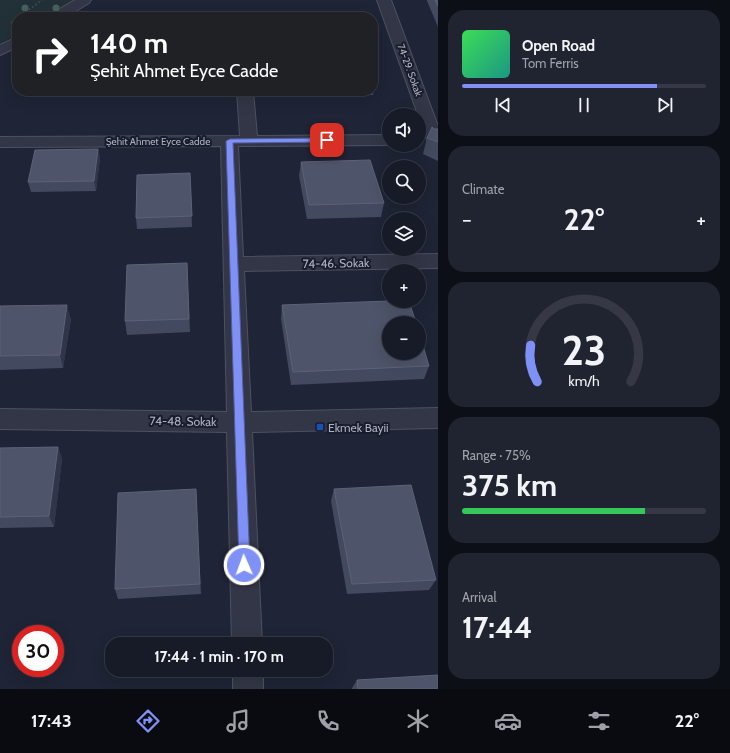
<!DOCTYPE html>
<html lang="en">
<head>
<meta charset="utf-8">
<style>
	body { margin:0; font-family:Cabin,sans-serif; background:#202430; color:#f1f3f6; height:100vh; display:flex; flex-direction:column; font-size:15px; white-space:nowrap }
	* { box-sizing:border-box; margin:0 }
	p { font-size:13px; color:#9ea1a8 }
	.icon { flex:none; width:22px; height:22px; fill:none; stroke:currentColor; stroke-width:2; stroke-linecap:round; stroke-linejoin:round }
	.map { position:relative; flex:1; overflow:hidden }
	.sheet { display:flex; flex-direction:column; gap:10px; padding:10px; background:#0d0f16; width:292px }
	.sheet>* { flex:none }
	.top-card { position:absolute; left:12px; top:12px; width:366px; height:84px; border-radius:16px; box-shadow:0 4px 16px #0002,0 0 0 1px #363945; background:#202124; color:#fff; overflow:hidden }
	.controls { position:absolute; left:382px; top:108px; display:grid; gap:8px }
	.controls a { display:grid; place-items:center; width:44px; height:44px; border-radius:50%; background:#171b28; box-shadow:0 4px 16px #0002,0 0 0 1px #363945; font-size:20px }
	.speed { position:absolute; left:12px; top:625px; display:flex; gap:8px; font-size:20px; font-weight:700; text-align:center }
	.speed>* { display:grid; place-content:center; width:52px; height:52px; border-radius:50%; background:#171b28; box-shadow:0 4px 16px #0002,0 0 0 1px #363945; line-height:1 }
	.speed .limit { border:6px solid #d22; background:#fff; color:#111 }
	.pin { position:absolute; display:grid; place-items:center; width:34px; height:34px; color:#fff; margin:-17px; border-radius:8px; box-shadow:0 2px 6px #0006 }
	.me { position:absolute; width:44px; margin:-22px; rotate:358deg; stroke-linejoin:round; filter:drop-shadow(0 0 3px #0008) }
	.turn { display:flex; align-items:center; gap:14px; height:84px; padding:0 12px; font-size:18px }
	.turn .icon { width:52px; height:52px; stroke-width:2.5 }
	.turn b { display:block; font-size:28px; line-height:34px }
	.big { font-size:30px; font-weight:700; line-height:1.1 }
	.sheet .widget { flex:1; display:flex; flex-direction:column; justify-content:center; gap:6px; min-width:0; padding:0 14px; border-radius:16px; background:#202430 }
	.sheet .dial { align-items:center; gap:0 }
	.dial svg { height:104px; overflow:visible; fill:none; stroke:#363945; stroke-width:7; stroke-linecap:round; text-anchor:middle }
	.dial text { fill:#f1f3f6; stroke:none }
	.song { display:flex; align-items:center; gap:12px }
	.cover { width:48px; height:48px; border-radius:6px; background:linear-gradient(135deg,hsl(130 70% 55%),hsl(170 70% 35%)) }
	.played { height:4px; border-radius:2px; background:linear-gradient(90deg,#7f91f6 80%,#363945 80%) }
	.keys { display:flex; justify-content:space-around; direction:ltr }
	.heat { display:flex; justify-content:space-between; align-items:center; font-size:22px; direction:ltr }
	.charge { height:6px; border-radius:3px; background:linear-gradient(90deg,#34c759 75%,#363945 0) }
	.trip { position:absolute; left:105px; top:637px; width:228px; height:40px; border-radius:16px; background:#171b28; box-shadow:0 4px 16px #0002,0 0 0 1px #363945; font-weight:700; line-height:40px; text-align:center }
	.tab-bar { display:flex; height:64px; justify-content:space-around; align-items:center; background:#090b10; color:#9ea1a8 }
	.tab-bar .icon { width:28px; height:28px }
	.tab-bar .on { color:#7f91f6 }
	.tab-bar b { font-size:18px; color:#f1f3f6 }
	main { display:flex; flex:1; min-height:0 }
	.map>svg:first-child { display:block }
	.green { fill:#223138 }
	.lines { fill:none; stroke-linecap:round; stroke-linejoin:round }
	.street-casing { stroke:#4d5161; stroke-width:2 }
	.path { stroke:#3f4d54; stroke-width:1.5; stroke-dasharray:2 2; stroke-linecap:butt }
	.street { fill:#333646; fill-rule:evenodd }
	.tree { fill:#46615b }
	.wall { fill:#43495e }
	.shaded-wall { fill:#303549 }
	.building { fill:#4e5469; stroke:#5d6277 }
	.route { fill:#7f91f6; stroke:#535ea0 }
	.transit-dot { fill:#1a4fb4; stroke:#181c2b; stroke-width:1.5 }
	.labels { text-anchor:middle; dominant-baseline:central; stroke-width:4; stroke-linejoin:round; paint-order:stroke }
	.far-street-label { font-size:10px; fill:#adb0c3; stroke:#181c2b }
	.street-label { font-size:12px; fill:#adb0c3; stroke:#181c2b }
	.poi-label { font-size:12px; fill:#adb0c3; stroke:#181c2b; text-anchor:start }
</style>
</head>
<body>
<main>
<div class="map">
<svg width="438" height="689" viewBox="0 0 438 689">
	<rect width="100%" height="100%" fill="#1f2436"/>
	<path class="green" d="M0,0H74L46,17H17V34L0,44Z"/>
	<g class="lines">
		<g class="street-casing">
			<path id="street" d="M75,0H91L89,3L66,17H49L51,14Z
				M377,0H391L438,126V144H429L427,140Z
				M17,37V47L0,55V45Z
				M237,91H253L257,136L389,135V145L238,146L243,257L438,254V268L244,271L251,412L438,408V428L252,432L262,644H232L227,432L0,429V409L227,412L221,146L0,147V137L240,136Z
				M233,670H263V689H233Z"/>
		</g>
		<path class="path" d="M19,17L42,0
			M11,23L17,18"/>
		<use href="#street" class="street"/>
	</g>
	<g class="tree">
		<circle cx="25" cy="8" r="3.5"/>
		<circle cx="56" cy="8" r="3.5"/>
	</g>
	<path class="wall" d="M427,0H438V27L427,1Z
		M373,73L375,81L373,95L276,96L275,91H373Z
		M434,129H438V161L423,154L427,138Z
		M98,149L100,159L96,191L31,192L28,182Z
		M301,162L384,203L381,217L307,219L299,176Z
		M190,173L192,227L137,229L136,218Z
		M187,263L190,332L127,335L125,321Z
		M282,305L429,366L424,379L291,385L281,319Z
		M0,306L71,319L63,368L0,370Z
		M58,447L62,459L54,527L0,528V448Z
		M196,489L201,594L118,599L115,589Z
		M334,489L436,580L429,590L347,594L331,501Z
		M357,680L438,689H352V688Z"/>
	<path class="shaded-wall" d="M98,149L100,159L96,191L94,181Z
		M67,305L71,319L63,368L60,355Z
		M58,447L62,459L54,527L49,516Z"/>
	<path class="building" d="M435,0H438V6Z
		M354,14V17H266V16Z
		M373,73L375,81H373Z
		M432,127L434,129H438V142L427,138Z
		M98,149L94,181L28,182L35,150Z
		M370,160L384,203L309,205L301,162Z
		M190,173L192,216L136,218L137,175Z
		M187,263L189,319L125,321L127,265Z
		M389,301H409L416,323H389V353H419V332L429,366L293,372L282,305Z
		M67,305L60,355L0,356V306Z
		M58,447L49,516L0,517V448Z
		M411,485L436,580L352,584L334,489Z
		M196,489L200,584L115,589L118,493Z
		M438,675V689H358L357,680Z"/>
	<path class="route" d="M327,138L329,139V142L233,143L250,565L248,569L244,570L240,569L239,565L226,141L230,139Z"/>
	<rect class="transit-dot" x="316" y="423" width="8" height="8" rx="2"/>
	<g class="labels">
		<g class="far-street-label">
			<text transform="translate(410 70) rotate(70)">74-29. Sokak</text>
			<text x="158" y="141">Şehit Ahmet Eyce Cadde</text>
		</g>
		<g class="street-label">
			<text transform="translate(336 263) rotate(-1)">74-46. Sokak</text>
			<text transform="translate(183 421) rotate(1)">74-48. Sokak</text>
		</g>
		<g class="poi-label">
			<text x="328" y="427">Ekmek Bayii</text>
		</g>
	</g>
</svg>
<div class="controls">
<a><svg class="icon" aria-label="sound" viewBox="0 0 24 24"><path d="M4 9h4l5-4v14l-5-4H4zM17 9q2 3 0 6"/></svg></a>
<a><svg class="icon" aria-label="search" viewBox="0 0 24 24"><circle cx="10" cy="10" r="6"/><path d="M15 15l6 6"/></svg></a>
<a><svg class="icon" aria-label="layers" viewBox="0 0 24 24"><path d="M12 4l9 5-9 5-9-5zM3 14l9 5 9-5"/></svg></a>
<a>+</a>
<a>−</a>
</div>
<div class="speed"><div class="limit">30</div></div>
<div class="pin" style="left:327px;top:140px;background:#d93025"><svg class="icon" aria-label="arrive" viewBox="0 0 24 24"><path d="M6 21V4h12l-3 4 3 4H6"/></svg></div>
<svg class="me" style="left:244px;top:565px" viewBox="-20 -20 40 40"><circle r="17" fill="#7f91f6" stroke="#fff" stroke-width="3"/><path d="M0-11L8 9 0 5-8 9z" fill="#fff"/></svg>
<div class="trip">17:44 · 1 min · 170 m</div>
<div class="top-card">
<div class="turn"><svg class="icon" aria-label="right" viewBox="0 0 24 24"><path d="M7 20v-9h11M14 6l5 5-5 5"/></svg><div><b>140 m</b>Şehit Ahmet Eyce Cadde</div></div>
</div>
</div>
<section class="sheet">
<div class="widget">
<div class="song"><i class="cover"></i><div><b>Open Road</b><p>Tom Ferris</p></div></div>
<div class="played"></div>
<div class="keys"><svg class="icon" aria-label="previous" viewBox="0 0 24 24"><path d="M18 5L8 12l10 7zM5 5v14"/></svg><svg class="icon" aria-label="pause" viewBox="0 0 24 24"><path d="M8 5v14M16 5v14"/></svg><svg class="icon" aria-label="next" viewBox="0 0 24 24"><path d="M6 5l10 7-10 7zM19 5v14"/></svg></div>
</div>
<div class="widget"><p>Climate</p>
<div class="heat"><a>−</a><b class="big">22°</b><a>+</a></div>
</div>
<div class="widget dial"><svg viewBox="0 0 100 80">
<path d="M14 69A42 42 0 1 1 86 69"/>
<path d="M14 69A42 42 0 0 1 9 41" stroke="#7f91f6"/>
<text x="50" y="56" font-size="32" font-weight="700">23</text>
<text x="50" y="72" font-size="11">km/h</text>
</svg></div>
<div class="widget"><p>Range · 75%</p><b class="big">375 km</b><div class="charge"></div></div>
<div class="widget"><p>Arrival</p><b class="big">17:44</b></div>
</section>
</main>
<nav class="tab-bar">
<b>17:43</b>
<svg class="icon on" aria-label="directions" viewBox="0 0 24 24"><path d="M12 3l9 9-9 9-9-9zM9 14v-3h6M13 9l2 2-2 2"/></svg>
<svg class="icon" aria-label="music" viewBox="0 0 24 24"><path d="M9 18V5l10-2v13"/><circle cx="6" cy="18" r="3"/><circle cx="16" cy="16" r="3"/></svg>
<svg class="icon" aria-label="phone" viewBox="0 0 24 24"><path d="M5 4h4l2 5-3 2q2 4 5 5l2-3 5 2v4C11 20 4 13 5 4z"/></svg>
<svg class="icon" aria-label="climate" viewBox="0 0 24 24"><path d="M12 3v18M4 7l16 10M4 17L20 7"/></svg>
<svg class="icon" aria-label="car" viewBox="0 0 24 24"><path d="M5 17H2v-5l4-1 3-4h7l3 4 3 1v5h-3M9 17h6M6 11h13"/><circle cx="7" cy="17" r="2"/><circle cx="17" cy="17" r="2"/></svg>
<svg class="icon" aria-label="filters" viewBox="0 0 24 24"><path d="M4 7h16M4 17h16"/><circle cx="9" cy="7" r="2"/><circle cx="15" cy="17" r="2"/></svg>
<b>22°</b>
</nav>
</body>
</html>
